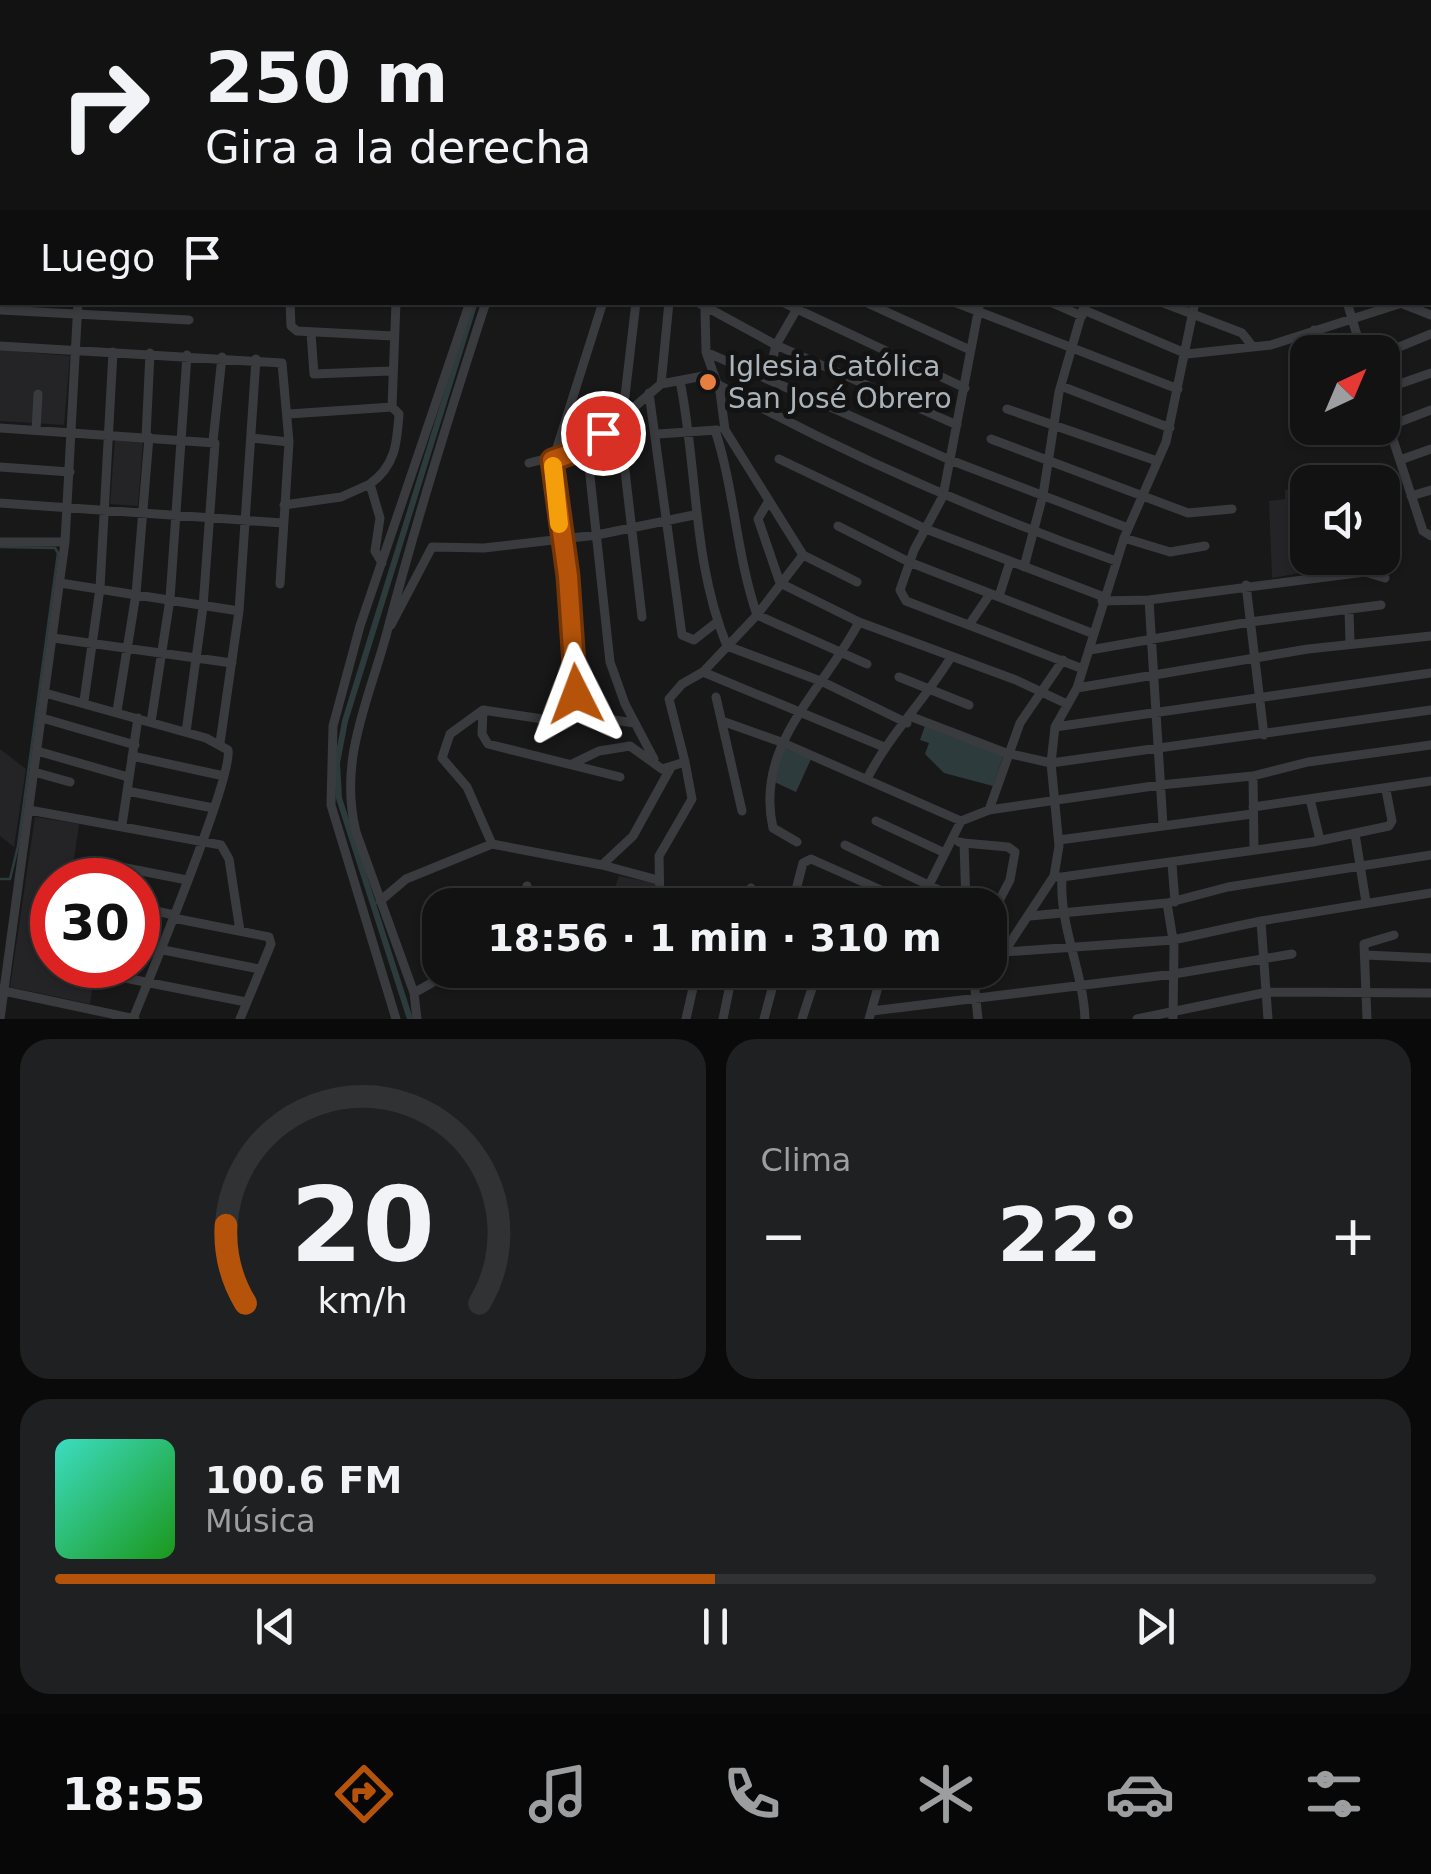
<!DOCTYPE html>
<html lang="es">
<head>
<meta charset="utf-8">
<style>
	body { margin:0; font-family:"DejaVu Sans",sans-serif; background:#1f2021; color:#f1f3f6; height:100vh; display:flex; flex-direction:column; font-size:38px; white-space:nowrap }
	* { box-sizing:border-box; margin:0 }
	p { font-size:32px; color:#9c9ea0 }
	.icon { flex:none; width:55px; height:55px; fill:none; stroke:currentColor; stroke-width:2; stroke-linecap:round; stroke-linejoin:round }
	.map { position:relative; height:1019px; overflow:hidden }
	.sheet { display:flex; flex-direction:column; gap:20px; padding:20px; background:#0a0a0a; flex:1 }
	.sheet>* { flex:none }
	.hud { position:absolute; left:0px; top:0px; width:1432px; height:305px; box-shadow:0 2px 8px #0004,0 0 0 2px #313233; background:#121213; color:#f1f3f6; overflow:hidden }
	.needle { width:65px; rotate:44deg }
	.buttons { position:absolute; left:1290px; top:335px; display:grid; gap:20px }
	.buttons a { display:grid; place-items:center; width:110px; height:110px; border-radius:20px; background:#121213; box-shadow:0 2px 8px #0004,0 0 0 2px #313233; font-size:50px }
	.speed { position:absolute; left:30px; top:858px; display:flex; gap:20px; font-size:50px; font-weight:700; text-align:center }
	.speed>* { display:grid; place-content:center; width:130px; height:130px; border-radius:50%; background:#121213; box-shadow:0 2px 8px #0004,0 0 0 2px #313233; line-height:1 }
	.speed .limit { border:15px solid #d22; background:#fff; color:#111 }
	.pin { position:absolute; display:grid; place-items:center; width:85px; height:85px; color:#fff; margin:-42px; border:5px solid #fff; border-radius:50%; box-shadow:0 2px 10px #0007 }
	.me { position:absolute; width:110px; margin:-55px; rotate:357deg; stroke-linejoin:round; filter:drop-shadow(0 0 8px #0008) }
	.turn { display:flex; align-items:center; gap:35px; height:210px; padding:0 40px; font-size:45px }
	.turn .icon { width:130px; height:130px; stroke-width:2.5 }
	.turn b { display:block; font-size:70px; line-height:85px }
	.then { display:flex; align-items:center; height:95px; padding:0 40px; background:#0003; gap:20px; font-size:38px }
	.big { font-size:75px; font-weight:800; line-height:1.1 }
	.sheet .tile { flex:1; display:flex; flex-direction:column; justify-content:center; gap:15px; min-width:0; padding:0 35px; border-radius:30px; background:#1f2021 }
	.sheet .dial { align-items:center; gap:0 }
	.dial svg { height:260px; overflow:visible; fill:none; stroke:#313233; stroke-width:7; stroke-linecap:round; text-anchor:middle }
	.dial text { fill:#f1f3f6; stroke:none }
	.song { display:flex; align-items:center; gap:30px }
	.cover { width:120px; height:120px; border-radius:15px; background:linear-gradient(135deg,hsl(170 70% 55%),hsl(120 70% 35%)) }
	.played { height:10px; border-radius:5px; background:linear-gradient(90deg,#b45309 50%,#313233 50%) }
	.keys { display:flex; justify-content:space-around; direction:ltr }
	.heat { display:flex; justify-content:space-between; align-items:center; font-size:55px; direction:ltr }
	.sheet .tiles { flex:1; display:grid; gap:20px; grid-template-columns:1fr 1fr }
	.tile:last-child { grid-column:span 2 }
	.trip { position:absolute; left:422px; top:888px; width:585px; height:100px; border-radius:30px; background:#121213; box-shadow:0 2px 8px #0004,0 0 0 2px #313233; font-weight:800; line-height:100px; text-align:center }
	.menu { display:flex; height:160px; justify-content:space-around; align-items:center; background:#070708; color:#9c9ea0 }
	.menu .icon { width:70px; height:70px }
	.menu .active { color:#b45309 }
	.menu b { font-size:45px; color:#f1f3f6 }
	.map>svg:first-child { display:block }
	.built { fill:#242426 }
	.water { fill:#2e3b3d }
	.lines { fill:none; stroke-linecap:round; stroke-linejoin:round }
	.stream { stroke:#2e3b3d; stroke-width:2.5 }
	.canal { stroke:#2e3b3d; stroke-width:6 }
	.minor { stroke:#393b3e; stroke-width:9 }
	.route-casing { stroke:#753606; stroke-width:25 }
	.route { stroke:#b45309; stroke-width:18 }
	.slow { stroke:#f59e0b; stroke-width:18 }
	.poi-dot { fill:#e87f41; stroke:#131314; stroke-width:4 }
	.labels { text-anchor:middle; dominant-baseline:central; stroke-width:10; stroke-linejoin:round; paint-order:stroke }
	.poi-label { font-size:28px; fill:#aab3b9; stroke:#131314; text-anchor:start }
</style>
</head>
<body>
<div class="map">
<svg width="1431" height="1019" viewBox="0 0 1431 1019">
	<rect width="100%" height="100%" fill="#181819"/>
	<path class="built" d="M0,350L70,356L64,425L0,421Z
		M115,439L143,441L138,506L110,504Z
		M1307,484L1308,558H1373L1370,567L1343,565L1272,578L1269,501L1285,499V490Z
		M0,749L26,769L14,847L0,836Z
		M35,817L79,824L71,880H52V965H96L90,1004L10,987Z
		M619,876L655,883L657,905H614L612,896Z"/>
	<path class="water" d="M926,723L1004,754L993,786L944,773L925,754L929,743L920,740Z
		M781,747L811,759L796,792L768,779Z"/>
	<g class="lines">
		<path class="stream" d="M0,547L55,548L58,553L18,846L10,879H0"/>
		<path class="canal" d="M555,2V0
			M410,1019L339,798L337,763L345,721L475,302"/>
		<path class="minor" d="M204,0V2
			M409,0L413,2
			M662,0L664,2
			M704,0L706,2
			M747,0L748,2
			M790,0L791,2
			M833,0L834,2
			M883,0L885,2
			M921,0L923,2
			M1053,0L1056,2
			M1133,0L1138,2
			M95,2V0
			M312,2V0
			M547,2V0
			M566,2V0
			M900,2L903,0
			M1148,2V0
			M1314,2L1316,0
			M0,9H2
			M0,47H2
			M0,85H2
			M0,123H2
			M0,159H2
			M1430,181H1431
			M0,197H2
			M0,235H2
			M1431,252V255
			M0,272H2
			M1430,292H1431
			M290,302L291,326L297,331L393,336
			M603,302L553,460L568,576L576,704L587,716L634,723
			M697,302L776,345L957,425
			M782,302L965,388
			M865,302L968,349
			M954,302L1178,389
			M980,302L943,496L914,550L900,590L906,601L1083,669
			M1050,302L1082,316
			M1161,302L1242,333L1253,347
			M1347,302L1362,352
			M1403,304L1431,315
			M705,309L706,352L720,392L725,430L803,555L857,582
			M0,310L189,320
			M1084,310L1187,354L1271,345L1405,302
			M1314,330L1322,352
			M311,333L314,374L390,371
			M0,346L282,363L289,442L280,584
			M706,352L950,460L1128,528
			M1382,354L1431,334
			M768,377L776,345L801,302
			M680,381C698,470 692,561 727,646L823,682L907,723
			M661,384L669,302
			M717,384C846,455 977,512 1116,561
			M1061,386L1170,428
			M1382,390L1431,373
			M649,393L682,635L694,640L717,622
			M1382,406L1423,531L1431,536
			M1007,409L1157,461
			M623,413L636,302
			M289,414L392,407
			M619,419L642,617
			M1389,426L1431,410
			M0,428L215,443L203,607L186,732
			M36,430L38,394
			M658,434L717,430
			M146,437L150,353
			M252,438L289,442
			M991,439L1188,513L1232,509
			M213,441L222,357
			M587,448L610,662L625,704L654,759
			M779,459L926,529L1104,597
			M1400,460L1431,449
			M529,463L587,448L661,384L714,374
			M0,467L70,472
			M1411,496L1431,490
			M768,502L758,519L780,583L859,622C824,690 754,744 773,828L797,842
			M0,503L283,523
			M284,505L341,497L370,484
			M838,526L909,562L1094,634
			M1124,538L1170,552L1205,546
			M0,542H65
			M803,555L757,615L867,664
			M382,563L375,551L380,518L370,484C395,466 397,444 399,414L392,407L396,302
			M1024,567L1043,495L1059,392L1085,302
			M60,583L239,611
			M1246,585L1264,735
			M999,596L1010,562
			M1149,600L1163,825
			M1102,601L1149,600L1365,572L1385,578
			M1349,609L1350,643
			M859,622L1016,680L1067,704
			M391,625L432,547L484,548L597,535L694,515
			M969,625L990,594
			M53,638L232,663
			M1090,650L1250,622L1381,605
			M703,672L884,747
			M899,677L969,705
			M1077,688L1308,649L1431,636
			M45,693L206,738L228,750C234,775 148,981 133,1019
			M716,697L742,811
			M84,701L100,588L113,352
			M483,710L482,734L488,744L620,777
			M117,711L136,594L149,437
			M912,717L1006,753L1051,763L1431,710
			M42,718L135,745
			M722,721L781,742L961,821L919,905
			M151,722L170,599L187,355
			M1055,727L1431,673
			M220,743L239,611L256,359
			M37,751L128,777
			M132,756L224,776
			M572,764L599,751L630,746L662,769L685,762L669,699L682,684L703,672L757,615C736,554 735,491 715,430
			M34,772L70,782
			M1253,776L1254,848
			M867,779C889,735 925,700 951,657
			M127,791L213,808
			M1310,799L1320,840
			M1253,807L1431,781
			M29,810L221,845L229,859L240,931
			M989,810L1020,723L1063,660
			M876,821L945,853
			M961,821L989,810L1160,785L1253,776L1308,762L1431,745
			M122,825L138,718
			M1355,834L1366,902
			M1059,840L1252,814
			M959,842L964,843L966,905
			M964,843L1008,847L1015,852L1010,880L990,918
			M492,844L467,787L442,758L450,734L483,710L549,720
			M845,845L966,903
			M1172,864L1175,902
			M602,865L658,880
			M121,867L187,880
			M1056,877H1062C1059,927 1083,970 1085,1019
			M1062,877L1313,842L1389,826L1392,821L1386,790
			M380,901L406,879L492,844L602,865L633,836L670,769
			M1167,903L1174,946L1173,1019
			M524,905L527,886
			M660,905L659,856L692,799L685,762
			M748,905L751,888
			M792,905L803,863L811,859L915,905
			M138,907L174,915
			M1030,916L1167,903L1228,887L1431,855
			M173,918L269,937L271,944L240,1019
			M1261,921L1431,893
			M138,945L259,969
			M1004,952L1173,940L1261,921L1268,1019
			M1365,955L1431,958
			M990,956L1004,952L1054,876L1059,846L1051,763L1055,727L1077,688L1124,538L1166,442L1195,302
			M802,970H903
			M973,970L978,1019
			M105,974L246,1002
			M4,991L135,1019
			M414,993L454,970
			M872,1011L1174,974L1292,954
			M0,1019L65,542L78,302
			M396,1019L331,805L333,726L360,626L470,302
			M417,1019L414,993L356,832C338,759 369,700 387,632C416,521 450,412 486,302
			M686,1019L697,970
			M723,1019L733,970
			M764,1019L777,970
			M802,1019L818,970
			M869,1019L882,973
			M1137,1019L1268,992L1431,993
			M1367,1019L1364,944L1394,935"/>
	</g>
	<g class="lines">
		<g class="route-casing">
			<path id="route" d="M576,694L568,576L552,460L587,448L603,433"/>
		</g>
		<use href="#route" class="route"/>
		<path class="slow" d="M553,466L559,524"/>
	</g>
	<circle class="poi-dot" cx="708" cy="382" r="10"/>
	<g class="labels">
		<g class="poi-label">
			<text x="728" y="366">Iglesia Católica<tspan x="728" dy="32">San José Obrero</tspan></text>
		</g>
	</g>
</svg>
<div class="buttons">
<a><svg class="needle" viewBox="-14 -14 28 28"><path d="M0-13l5 13h-10z" fill="#e53935"/><path d="M0 13l5-13h-10z" fill="#9c9ea0"/></svg></a>
<a><svg class="icon" aria-label="sound" viewBox="0 0 24 24"><path d="M4 9h4l5-4v14l-5-4H4zM17 9q2 3 0 6"/></svg></a>
</div>
<div class="speed"><div class="limit">30</div></div>
<div class="pin" style="left:603px;top:433px;background:#d93025"><svg class="icon" aria-label="arrive" viewBox="0 0 24 24"><path d="M6 21V4h12l-3 4 3 4H6"/></svg></div>
<svg class="me" style="left:576px;top:694px" viewBox="-20 -20 40 40"><path d="M0-17L14 15 0 8-14 15z" fill="#b45309" stroke="#fff" stroke-width="4"/></svg>
<div class="trip">18:56 · 1 min · 310 m</div>
<div class="hud">
<div class="turn"><svg class="icon" aria-label="right" viewBox="0 0 24 24"><path d="M7 20v-9h11M14 6l5 5-5 5"/></svg><div><b>250 m</b>Gira a la derecha</div></div>
<div class="then">Luego<svg class="icon" aria-label="arrive" viewBox="0 0 24 24"><path d="M6 21V4h12l-3 4 3 4H6"/></svg></div>
</div>
</div>
<section class="sheet">
<div class="tiles">
<div class="tile dial"><svg viewBox="0 0 100 80">
<path d="M14 69A42 42 0 1 1 86 69"/>
<path d="M14 69A42 42 0 0 1 8 45" stroke="#b45309"/>
<text x="50" y="56" font-size="32" font-weight="700">20</text>
<text x="50" y="72" font-size="11">km/h</text>
</svg></div>
<div class="tile"><p>Clima</p>
<div class="heat"><a>−</a><b class="big">22°</b><a>+</a></div>
</div>
<div class="tile">
<div class="song"><i class="cover"></i><div><b>100.6 FM</b><p>Música</p></div></div>
<div class="played"></div>
<div class="keys"><svg class="icon" aria-label="previous" viewBox="0 0 24 24"><path d="M18 5L8 12l10 7zM5 5v14"/></svg><svg class="icon" aria-label="pause" viewBox="0 0 24 24"><path d="M8 5v14M16 5v14"/></svg><svg class="icon" aria-label="next" viewBox="0 0 24 24"><path d="M6 5l10 7-10 7zM19 5v14"/></svg></div>
</div>
</div>
</section>
<nav class="menu">
<b>18:55</b>
<svg class="icon active" aria-label="directions" viewBox="0 0 24 24"><path d="M12 3l9 9-9 9-9-9zM9 14v-3h6M13 9l2 2-2 2"/></svg>
<svg class="icon" aria-label="music" viewBox="0 0 24 24"><path d="M9 18V5l10-2v13"/><circle cx="6" cy="18" r="3"/><circle cx="16" cy="16" r="3"/></svg>
<svg class="icon" aria-label="phone" viewBox="0 0 24 24"><path d="M5 4h4l2 5-3 2q2 4 5 5l2-3 5 2v4C11 20 4 13 5 4z"/></svg>
<svg class="icon" aria-label="climate" viewBox="0 0 24 24"><path d="M12 3v18M4 7l16 10M4 17L20 7"/></svg>
<svg class="icon" aria-label="car" viewBox="0 0 24 24"><path d="M5 17H2v-5l4-1 3-4h7l3 4 3 1v5h-3M9 17h6M6 11h13"/><circle cx="7" cy="17" r="2"/><circle cx="17" cy="17" r="2"/></svg>
<svg class="icon" aria-label="filters" viewBox="0 0 24 24"><path d="M4 7h16M4 17h16"/><circle cx="9" cy="7" r="2"/><circle cx="15" cy="17" r="2"/></svg>
</nav>
</body>
</html>
